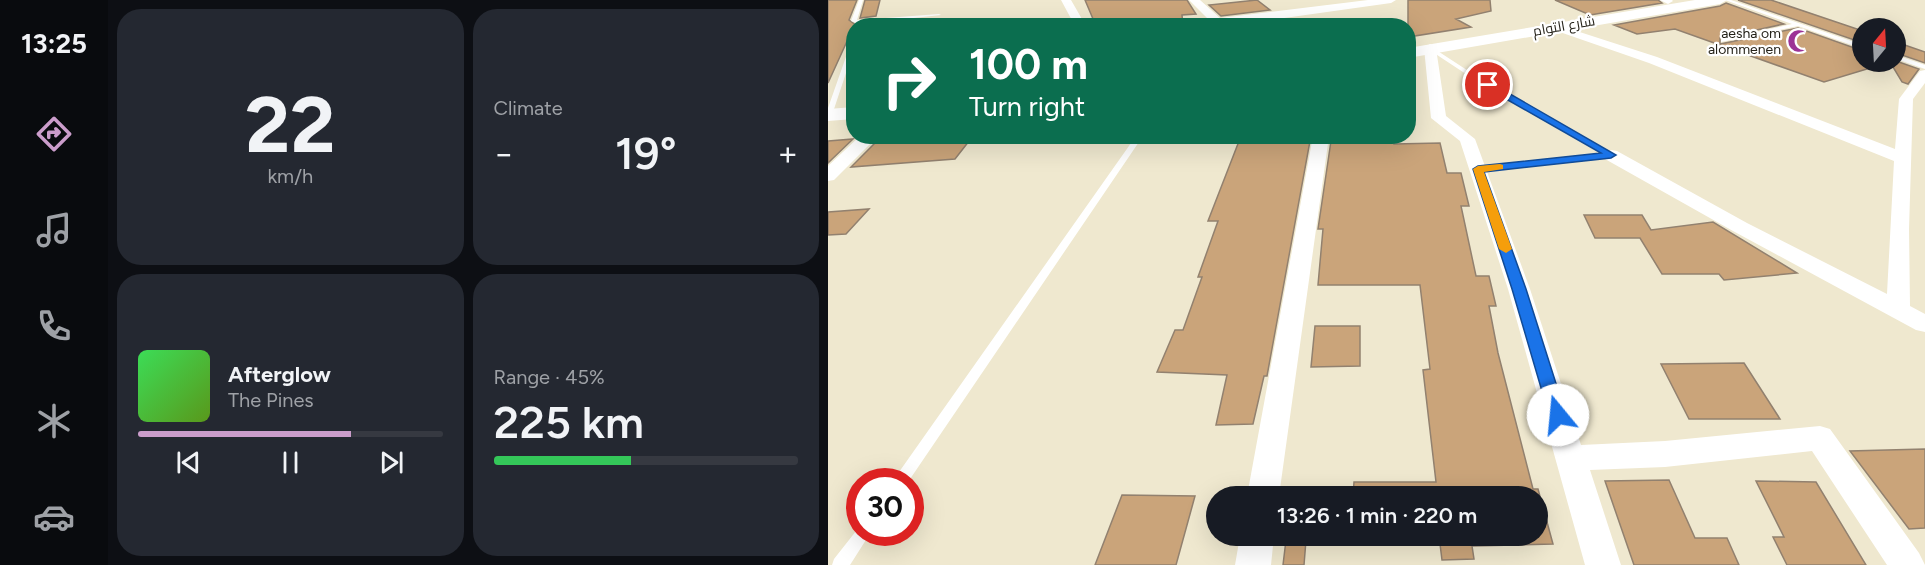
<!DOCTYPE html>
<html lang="en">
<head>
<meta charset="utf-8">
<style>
	body { margin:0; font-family:Figtree,Cairo,sans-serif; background:#242831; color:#f1f3f6; height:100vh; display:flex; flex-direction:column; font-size:22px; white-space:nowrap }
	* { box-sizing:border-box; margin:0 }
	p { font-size:20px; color:#9ea1a6 }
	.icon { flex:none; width:33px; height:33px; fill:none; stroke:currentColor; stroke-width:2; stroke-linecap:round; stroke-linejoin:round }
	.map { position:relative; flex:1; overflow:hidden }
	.drawer { display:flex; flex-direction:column; gap:9px; padding:9px; background:#0d0f14; width:720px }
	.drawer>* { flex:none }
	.hud { position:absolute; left:18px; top:18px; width:570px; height:126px; border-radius:24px; box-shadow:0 6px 24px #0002; background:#0b6e4f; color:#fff; overflow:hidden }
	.needle { width:39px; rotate:18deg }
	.controls { position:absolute; left:1024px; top:18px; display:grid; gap:12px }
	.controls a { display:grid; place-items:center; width:54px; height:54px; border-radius:50%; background:#171b24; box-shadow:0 6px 24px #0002; font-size:30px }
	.speed { position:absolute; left:18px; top:468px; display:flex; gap:12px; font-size:30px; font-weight:700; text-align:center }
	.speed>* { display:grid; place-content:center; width:78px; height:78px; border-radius:50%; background:#171b24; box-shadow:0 6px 24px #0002; line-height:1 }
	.speed .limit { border:9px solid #d22; background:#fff; color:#111 }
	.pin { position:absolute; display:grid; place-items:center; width:51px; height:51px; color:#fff; margin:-26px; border:3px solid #fff; border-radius:50%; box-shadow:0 2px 6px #0007 }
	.me { position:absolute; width:66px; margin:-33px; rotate:343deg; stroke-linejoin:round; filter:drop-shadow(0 0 4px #0008) }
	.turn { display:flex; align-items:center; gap:21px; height:126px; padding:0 24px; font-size:27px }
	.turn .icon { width:78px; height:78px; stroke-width:2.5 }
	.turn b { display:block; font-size:42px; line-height:51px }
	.big { font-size:45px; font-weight:600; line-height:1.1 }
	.drawer .widget { flex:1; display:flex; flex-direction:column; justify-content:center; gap:9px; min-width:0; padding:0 21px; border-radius:24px; background:#242831 }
	.drawer .dial { align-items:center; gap:0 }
	.dial b { font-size:78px; line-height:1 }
	.song { display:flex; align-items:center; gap:18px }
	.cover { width:72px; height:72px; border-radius:9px; background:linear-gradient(135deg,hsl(130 70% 55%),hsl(90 70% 35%)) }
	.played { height:6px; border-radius:3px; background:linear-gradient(90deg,#cb9dcb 70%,#363941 70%) }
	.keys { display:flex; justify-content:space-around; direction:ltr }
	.heat { display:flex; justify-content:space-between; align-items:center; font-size:33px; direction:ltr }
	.charge { height:9px; border-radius:4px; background:linear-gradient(90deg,#34c759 45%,#363941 0) }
	.drawer .tiles { flex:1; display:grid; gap:9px; grid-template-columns:repeat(2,1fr) }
	.trip { position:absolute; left:378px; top:486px; width:342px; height:60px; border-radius:30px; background:#171b24; box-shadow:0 6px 24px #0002; font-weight:600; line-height:60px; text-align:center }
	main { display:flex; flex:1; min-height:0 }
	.dock { display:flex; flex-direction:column; width:108px; justify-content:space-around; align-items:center; background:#090b0e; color:#9ea1a6 }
	.dock .icon { width:42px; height:42px }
	.dock .current { color:#cb9dcb }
	.dock b { font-size:27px; color:#f1f3f6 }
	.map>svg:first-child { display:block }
	.building { fill:#caa47a; stroke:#92816f; stroke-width:1.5 }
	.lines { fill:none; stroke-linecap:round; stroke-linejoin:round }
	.lane { fill:#fff; fill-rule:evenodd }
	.street { fill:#fff; fill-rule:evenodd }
	.secondary { fill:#fff; fill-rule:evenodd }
	.route { fill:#1a73e8; stroke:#114b97; stroke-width:1.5 }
	.slow { fill:#f59e0b }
	.labels { text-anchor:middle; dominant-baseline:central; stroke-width:4.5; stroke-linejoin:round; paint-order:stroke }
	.far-street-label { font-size:14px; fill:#252219; stroke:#fff }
	.far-poi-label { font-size:14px; fill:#252219; stroke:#fff; text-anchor:end }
</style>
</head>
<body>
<main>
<nav class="dock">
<b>13:25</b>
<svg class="icon current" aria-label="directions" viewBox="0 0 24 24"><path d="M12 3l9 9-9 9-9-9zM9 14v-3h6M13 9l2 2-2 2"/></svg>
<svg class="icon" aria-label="music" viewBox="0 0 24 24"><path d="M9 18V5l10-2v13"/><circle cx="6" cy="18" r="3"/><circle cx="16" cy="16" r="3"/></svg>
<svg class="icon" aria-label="phone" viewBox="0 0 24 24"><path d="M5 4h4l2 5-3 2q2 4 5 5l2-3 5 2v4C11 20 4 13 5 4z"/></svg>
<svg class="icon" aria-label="climate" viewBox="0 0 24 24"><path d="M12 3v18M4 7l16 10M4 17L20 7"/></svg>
<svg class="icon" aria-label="car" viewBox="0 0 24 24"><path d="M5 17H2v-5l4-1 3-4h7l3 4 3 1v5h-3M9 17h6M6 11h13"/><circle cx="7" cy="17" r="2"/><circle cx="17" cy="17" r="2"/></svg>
</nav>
<section class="drawer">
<div class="tiles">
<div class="widget dial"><b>22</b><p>km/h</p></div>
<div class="widget"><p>Climate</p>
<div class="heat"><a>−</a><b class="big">19°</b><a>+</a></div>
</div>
<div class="widget">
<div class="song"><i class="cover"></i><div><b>Afterglow</b><p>The Pines</p></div></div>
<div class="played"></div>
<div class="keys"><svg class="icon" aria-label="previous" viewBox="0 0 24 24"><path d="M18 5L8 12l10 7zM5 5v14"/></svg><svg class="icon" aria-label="pause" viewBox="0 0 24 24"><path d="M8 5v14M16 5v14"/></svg><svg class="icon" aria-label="next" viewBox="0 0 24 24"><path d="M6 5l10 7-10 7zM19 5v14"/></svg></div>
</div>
<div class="widget"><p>Range · 45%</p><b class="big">225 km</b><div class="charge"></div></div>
</div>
</section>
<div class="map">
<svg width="1097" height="565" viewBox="0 0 1097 565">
	<rect width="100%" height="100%" fill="#efe8cf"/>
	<path class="building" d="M0,0H29L21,20L29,26H26L0,83Z
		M37,0H52L48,16L32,18Z
		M257,0H359L368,14L354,15L355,26H323L315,20L268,26Z
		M429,0L442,10L393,16L381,5Z
		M580,0H662L663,11L628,19L643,27L580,37Z
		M727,0H830L834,3L762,15Z
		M910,0H943L1035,31V43Z
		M898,3L956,24L892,38V44L970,28L1035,51V62H1062L996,82L847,29L809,34L786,25L892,6Z
		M1068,42L1097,52V63L1068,53Z
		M1068,61L1091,69L1080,84L1074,82L1062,62Z
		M66,136H145L127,159L23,167L52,138Z
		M413,136H476L475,141H482L439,376H436L425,424L388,425L399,375L329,372L347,330H355L374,277H370L390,221H380Z
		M25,139L0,163V141Z
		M503,141H566V144L612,143L619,173H633L641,206H633L648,276H661L668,306H661L670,353L705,489H710L725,544L644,546L646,559L614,560L612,544L524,545V536H710V496H525L526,482H608L595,370L602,369L592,285H490L495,229H490Z
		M41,209L18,234L0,235V212Z
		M756,215H814L823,230L885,222L969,273L896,280L891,274H834L812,238H767Z
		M487,326H532V366L483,367Z
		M916,363L952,419H861L833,364Z
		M1097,449V528L1081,529L1022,451Z
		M841,480L867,538H899L911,565H806L777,481Z
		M928,481L988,482L1038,565H959L945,537H956Z
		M294,495L367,496L348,565H267Z
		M458,540H478L476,565H455Z"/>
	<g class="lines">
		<path class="lane" d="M31,0H35L29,20H31L111,14L113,15L31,24L23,21Z
			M897,0H903L1035,45V49L970,26L893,42V40L964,24Z
			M251,19L253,22L232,26H217Z
			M602,46L645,74L787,155L783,157L647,171L646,169L650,167L775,154L641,76L600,49L599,48Z
			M26,49L4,115L0,117V108L20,51Z
			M1068,55L1097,65V69L1068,59Z
			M308,136H315L80,482H64Z
			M32,526V532H43L22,565H4L6,559Z"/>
		<path class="street" d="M233,0H243L258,26H247Z
			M361,0H372L392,18L540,0H568L563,3L399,26H387Z
			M832,0H844L845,1L840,4Z
			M730,25L829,57L1067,149L1071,99L1092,71L1097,70V83L1085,99L1081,229L1082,306L1097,314V332L1088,330L905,231L777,159L775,155L783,150L789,151L919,223L1059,294L1066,161L821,63L726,30L724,28Z
			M602,44L608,48L618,116L647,139L702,289L753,445L837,441L992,426L1002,429L1091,553L1097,565H1059L984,451L837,467L762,470L793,565H757L680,289L632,141L603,118L596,48Z
			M32,136H50L6,180L0,181V166Z
			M485,136H501L451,496H419Z
			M412,536H446L443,565H407Z"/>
		<path class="secondary" d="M867,0H899L892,4L580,58V48Z
			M26,107V119L0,121V109Z"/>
	</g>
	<path class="route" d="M657,83H663L788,155L783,158L656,172L698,289L738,415L736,420L730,422L723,420L721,415L684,289L645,169L650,166L773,153L657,87Z"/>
	<path class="slow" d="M672,164L675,165V169L656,172L684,249L678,253L671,249L645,169L650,166Z"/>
	<defs>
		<g id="mosque-bare" transform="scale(1.8)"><path d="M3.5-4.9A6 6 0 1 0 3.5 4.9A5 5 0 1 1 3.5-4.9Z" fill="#9c3396" stroke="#fff" stroke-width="2.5" paint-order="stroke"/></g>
	</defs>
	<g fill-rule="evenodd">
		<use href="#mosque-bare" x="971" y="41"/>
	</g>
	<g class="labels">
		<g class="far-street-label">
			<text transform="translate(736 26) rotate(-10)">شارع التوام</text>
		</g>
		<g class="far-poi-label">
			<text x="953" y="33">aesha om<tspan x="953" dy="16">alommenen</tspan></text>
		</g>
	</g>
</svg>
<div class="controls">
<a><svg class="needle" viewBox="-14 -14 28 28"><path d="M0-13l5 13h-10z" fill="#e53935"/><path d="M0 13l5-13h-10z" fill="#9ea1a6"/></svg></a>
</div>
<div class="speed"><div class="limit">30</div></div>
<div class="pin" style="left:660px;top:85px;background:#d93025"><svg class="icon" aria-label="arrive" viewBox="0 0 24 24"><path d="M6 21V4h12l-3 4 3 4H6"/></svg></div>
<svg class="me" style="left:730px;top:415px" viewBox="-20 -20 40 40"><circle r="19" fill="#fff"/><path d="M0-13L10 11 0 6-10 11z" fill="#1a73e8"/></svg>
<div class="trip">13:26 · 1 min · 220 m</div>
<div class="hud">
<div class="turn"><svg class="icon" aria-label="right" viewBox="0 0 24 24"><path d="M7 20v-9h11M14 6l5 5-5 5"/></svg><div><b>100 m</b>Turn right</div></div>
</div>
</div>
</main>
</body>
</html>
